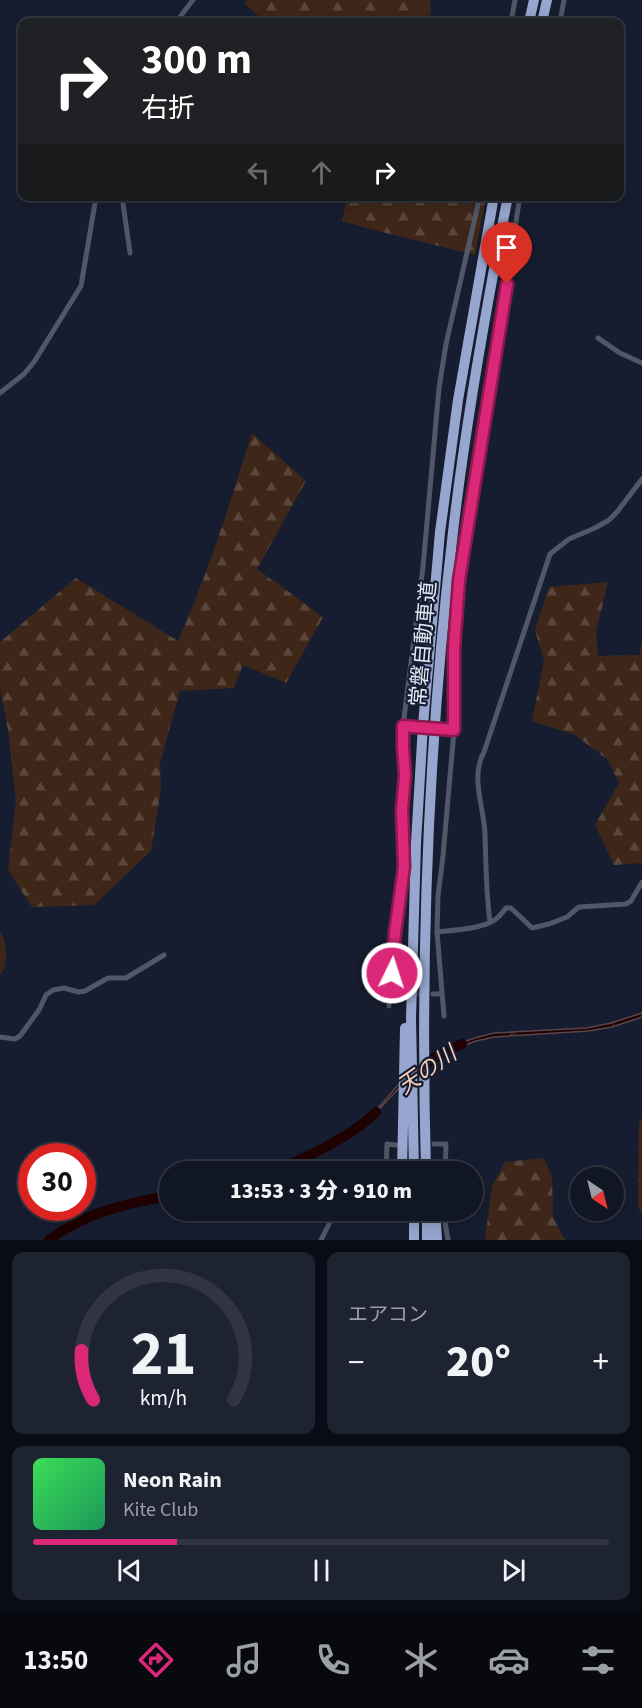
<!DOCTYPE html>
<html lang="ja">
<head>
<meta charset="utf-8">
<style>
	body { margin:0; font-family:"Source Sans 3","Noto Sans JP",sans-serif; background:#1e2331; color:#f1f3f6; height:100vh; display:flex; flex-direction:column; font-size:22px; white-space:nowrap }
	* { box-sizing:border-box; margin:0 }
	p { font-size:20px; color:#9c9fa6 }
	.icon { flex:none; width:33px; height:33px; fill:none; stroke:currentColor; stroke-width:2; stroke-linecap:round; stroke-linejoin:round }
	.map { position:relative; height:1240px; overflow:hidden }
	.drawer { display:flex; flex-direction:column; gap:12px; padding:12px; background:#090c14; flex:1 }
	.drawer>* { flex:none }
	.banner { position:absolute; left:18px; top:18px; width:606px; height:183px; border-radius:12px; box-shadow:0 3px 15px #0003,0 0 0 2px #303541; background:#202124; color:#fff; overflow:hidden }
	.needle { width:39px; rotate:145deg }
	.buttons { position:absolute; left:570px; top:1167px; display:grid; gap:12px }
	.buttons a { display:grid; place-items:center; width:54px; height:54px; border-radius:50%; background:#111624; box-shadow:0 3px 15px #0003,0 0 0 2px #303541; font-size:30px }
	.speed { position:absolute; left:18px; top:1143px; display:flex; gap:12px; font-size:30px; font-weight:700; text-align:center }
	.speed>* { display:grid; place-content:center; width:78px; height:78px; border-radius:50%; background:#111624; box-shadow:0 3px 15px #0003,0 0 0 2px #303541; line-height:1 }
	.speed .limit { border:9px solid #d22; background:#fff; color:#111 }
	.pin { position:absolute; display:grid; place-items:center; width:51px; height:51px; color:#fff; margin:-62px -26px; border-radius:50% 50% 50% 0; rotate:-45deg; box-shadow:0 0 6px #0007 }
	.pin .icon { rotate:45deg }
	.me { position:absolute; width:66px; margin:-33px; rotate:4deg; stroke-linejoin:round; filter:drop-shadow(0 0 4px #0008) }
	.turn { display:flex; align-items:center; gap:21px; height:126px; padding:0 24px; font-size:27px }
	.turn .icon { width:78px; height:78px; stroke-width:2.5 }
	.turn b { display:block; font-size:42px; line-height:51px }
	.lanes { display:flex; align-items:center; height:57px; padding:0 24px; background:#0003; justify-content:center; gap:30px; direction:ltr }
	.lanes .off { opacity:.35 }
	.big { font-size:45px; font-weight:800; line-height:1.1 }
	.drawer .tile { flex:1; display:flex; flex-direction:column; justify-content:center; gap:9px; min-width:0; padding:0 21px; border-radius:12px; background:#1e2331 }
	.drawer .dial { align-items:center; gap:0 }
	.dial svg { height:156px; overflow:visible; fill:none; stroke:#303541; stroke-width:7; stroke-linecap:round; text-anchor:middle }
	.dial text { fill:#f1f3f6; stroke:none }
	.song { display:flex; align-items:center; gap:18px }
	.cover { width:72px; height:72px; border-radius:9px; background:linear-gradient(135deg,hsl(130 70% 55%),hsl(150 70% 35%)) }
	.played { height:6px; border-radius:3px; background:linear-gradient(90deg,#db2777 25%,#303541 25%) }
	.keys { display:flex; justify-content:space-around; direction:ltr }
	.heat { display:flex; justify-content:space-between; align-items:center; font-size:33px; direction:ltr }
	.drawer .tiles { flex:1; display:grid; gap:12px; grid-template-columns:1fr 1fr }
	.tile:last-child { grid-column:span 2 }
	.trip { position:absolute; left:159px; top:1161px; width:324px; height:60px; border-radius:30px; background:#111624; box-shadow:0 3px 15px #0003,0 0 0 2px #303541; font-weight:800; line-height:60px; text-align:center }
	.tabs { display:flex; height:96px; justify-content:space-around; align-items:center; background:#07090e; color:#9c9fa6 }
	.tabs .icon { width:42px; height:42px }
	.tabs .active { color:#db2777 }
	.tabs b { font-size:27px; color:#f1f3f6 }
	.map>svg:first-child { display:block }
	.forest { fill:url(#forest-firs) }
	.water { fill:url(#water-ripples); stroke:#59464a; stroke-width:1.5 }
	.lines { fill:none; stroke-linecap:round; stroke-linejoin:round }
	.river { stroke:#1e0100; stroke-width:10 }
	.street-tunnel { stroke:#353b4e; stroke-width:5; stroke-dasharray:5 2.5; stroke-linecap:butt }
	.street { stroke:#505767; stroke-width:5 }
	.highway { stroke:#96a6ce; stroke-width:10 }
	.street-bridge { stroke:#505767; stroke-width:5 }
	.route-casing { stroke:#8e194d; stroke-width:15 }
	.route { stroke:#db2777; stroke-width:10 }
	.labels { text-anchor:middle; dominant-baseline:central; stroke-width:4.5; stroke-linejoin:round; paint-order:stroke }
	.street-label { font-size:21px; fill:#e2e8f5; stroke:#171d30 }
	.water-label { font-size:22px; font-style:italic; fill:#f8ceb9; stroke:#171d30 }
</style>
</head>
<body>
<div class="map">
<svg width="642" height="1240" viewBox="0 0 642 1240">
	<defs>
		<pattern id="forest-firs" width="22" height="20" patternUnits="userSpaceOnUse" patternTransform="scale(1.5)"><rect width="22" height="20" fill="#3e2619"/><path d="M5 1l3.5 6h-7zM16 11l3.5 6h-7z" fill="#5a463b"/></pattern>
		<pattern id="water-ripples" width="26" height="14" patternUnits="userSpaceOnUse" patternTransform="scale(1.5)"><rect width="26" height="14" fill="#1e0100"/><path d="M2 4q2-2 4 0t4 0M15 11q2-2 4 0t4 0" fill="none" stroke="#3e2626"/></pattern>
	</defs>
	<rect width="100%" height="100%" fill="#171d30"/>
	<path class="forest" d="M247,0H430L431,13L422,22H265L245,4Z
		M347,197H486L475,255L366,228L342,221Z
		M252,433L306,481L257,569L323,617L286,683L243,665L234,688L180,691L160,763L161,789L151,851L94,905L32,907L8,870L16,801L8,730L0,689V642L76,578L178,641C208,574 230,503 252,433Z
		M608,582L596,632L598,656L639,655L642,641V863L614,865L595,825L619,783L607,759L575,735L532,721L544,661L535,630L549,587Z
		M0,932C7,944 9,963 0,975Z
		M642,1118V1215L638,1206L639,1122Z
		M544,1158L552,1177L553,1217L565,1240H485L492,1186L505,1162Z"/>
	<path class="water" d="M642,1013V1017L612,1027L588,1031L494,1037L476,1041L450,1050L449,1047L475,1038L494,1033L587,1028L611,1023Z
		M438,1053L439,1056L399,1088L368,1121L366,1119L381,1105L398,1085Z"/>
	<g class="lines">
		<path class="river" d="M429,1062L438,1055L462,1044
			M269,1172C302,1161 352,1136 376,1112
			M49,1240C86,1212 126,1204 170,1195"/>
		<path class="street-tunnel" d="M401,994H433"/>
		<path class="street" d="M176,22L193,0
			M511,22L515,0
			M560,22L564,0
			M122,196L130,253
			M598,338L620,353L642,363
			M0,393L24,374L34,362L81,286L95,203L99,196
			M490,922C486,893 486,864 485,834C484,807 470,777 484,752L550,554L569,539L595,528L609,520L617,512L642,479
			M437,932C453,930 483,929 496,919C500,916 503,912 506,908H511L532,928L549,924L567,917L579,907L626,904L631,901L642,882
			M391,993L401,994
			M433,994H442
			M389,1006L395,933L404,867L402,810L406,775L403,747V726L423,567L439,388L446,344L480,196
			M444,1016L437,932L438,896L443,856L454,731V649L459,581L520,196
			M0,1037L15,1039L20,1036L39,1010L46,995L53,990L64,988L79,992L85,991L108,978H126L164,955
			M434,1144H446L445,1172
			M386,1172L387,1144L396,1145
			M443,1210L448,1240
			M321,1240L330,1222L344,1210"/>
		<path class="highway" d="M529,22L534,0
			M542,22L547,0
			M402,1172L405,1028
			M414,1172L411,1018L416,843L423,725L440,532L458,400L494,196
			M426,1172C420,958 428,744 453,532C466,420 486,308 508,196
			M414,1210V1240
			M427,1210V1240
			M435,1210L437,1240
			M399,1211V1210"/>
		<path class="street-bridge" d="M407,727L449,730"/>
	</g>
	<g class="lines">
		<g class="route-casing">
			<path id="route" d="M392,973L395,933L404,867L402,810L405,775L403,747V726L454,730V649L459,580L507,284"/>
		</g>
		<use href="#route" class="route"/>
	</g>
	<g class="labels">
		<g class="street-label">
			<text transform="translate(423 644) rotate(-85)">常磐自動車道</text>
		</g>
		<g class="water-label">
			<text transform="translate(427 1070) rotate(-35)">天の川</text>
		</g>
	</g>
</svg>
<div class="buttons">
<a><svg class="needle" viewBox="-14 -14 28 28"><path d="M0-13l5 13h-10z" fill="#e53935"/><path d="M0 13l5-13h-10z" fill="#9c9fa6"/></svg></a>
</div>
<div class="speed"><div class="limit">30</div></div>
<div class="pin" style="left:507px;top:284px;background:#d93025"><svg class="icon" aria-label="arrive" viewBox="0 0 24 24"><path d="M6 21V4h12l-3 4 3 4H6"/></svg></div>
<svg class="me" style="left:392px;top:973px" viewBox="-20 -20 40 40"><circle r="17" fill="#db2777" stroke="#fff" stroke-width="3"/><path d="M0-11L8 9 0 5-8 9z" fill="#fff"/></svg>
<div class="trip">13:53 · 3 分 · 910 m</div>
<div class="banner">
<div class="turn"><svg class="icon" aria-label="right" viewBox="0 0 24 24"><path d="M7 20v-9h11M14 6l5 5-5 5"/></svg><div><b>300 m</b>右折</div></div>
<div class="lanes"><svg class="icon off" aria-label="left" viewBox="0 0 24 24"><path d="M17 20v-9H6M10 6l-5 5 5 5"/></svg><svg class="icon off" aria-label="ahead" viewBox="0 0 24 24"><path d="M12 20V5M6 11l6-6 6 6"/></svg><svg class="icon" aria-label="right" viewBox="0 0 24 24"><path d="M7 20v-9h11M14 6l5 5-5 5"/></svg></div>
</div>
</div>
<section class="drawer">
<div class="tiles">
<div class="tile dial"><svg viewBox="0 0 100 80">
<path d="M14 69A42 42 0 1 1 86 69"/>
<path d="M14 69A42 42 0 0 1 8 44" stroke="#db2777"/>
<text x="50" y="56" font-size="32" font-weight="700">21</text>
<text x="50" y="72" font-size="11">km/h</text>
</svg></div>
<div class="tile"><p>エアコン</p>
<div class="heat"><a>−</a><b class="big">20°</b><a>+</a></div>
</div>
<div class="tile">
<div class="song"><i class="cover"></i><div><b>Neon Rain</b><p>Kite Club</p></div></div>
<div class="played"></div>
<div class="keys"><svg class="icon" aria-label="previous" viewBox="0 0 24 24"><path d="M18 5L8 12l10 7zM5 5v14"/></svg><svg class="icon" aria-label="pause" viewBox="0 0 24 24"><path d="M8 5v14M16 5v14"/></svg><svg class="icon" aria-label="next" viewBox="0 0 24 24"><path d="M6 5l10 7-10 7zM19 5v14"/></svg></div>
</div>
</div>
</section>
<nav class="tabs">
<b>13:50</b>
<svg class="icon active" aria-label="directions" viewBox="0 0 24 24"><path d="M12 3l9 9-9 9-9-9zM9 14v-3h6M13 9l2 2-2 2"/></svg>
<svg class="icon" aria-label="music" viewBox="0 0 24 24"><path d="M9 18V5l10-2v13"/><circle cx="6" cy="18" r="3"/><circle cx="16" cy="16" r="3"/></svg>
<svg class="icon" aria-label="phone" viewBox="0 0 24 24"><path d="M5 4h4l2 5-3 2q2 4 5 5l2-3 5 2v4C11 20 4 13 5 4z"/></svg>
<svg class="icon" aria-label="climate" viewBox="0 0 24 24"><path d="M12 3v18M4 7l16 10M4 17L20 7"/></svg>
<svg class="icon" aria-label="car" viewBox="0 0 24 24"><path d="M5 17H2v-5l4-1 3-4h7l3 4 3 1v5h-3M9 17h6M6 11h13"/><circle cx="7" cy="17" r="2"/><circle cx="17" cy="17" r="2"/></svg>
<svg class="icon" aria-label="filters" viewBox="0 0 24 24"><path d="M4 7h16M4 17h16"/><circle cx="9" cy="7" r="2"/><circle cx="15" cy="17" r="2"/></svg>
</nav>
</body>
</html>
